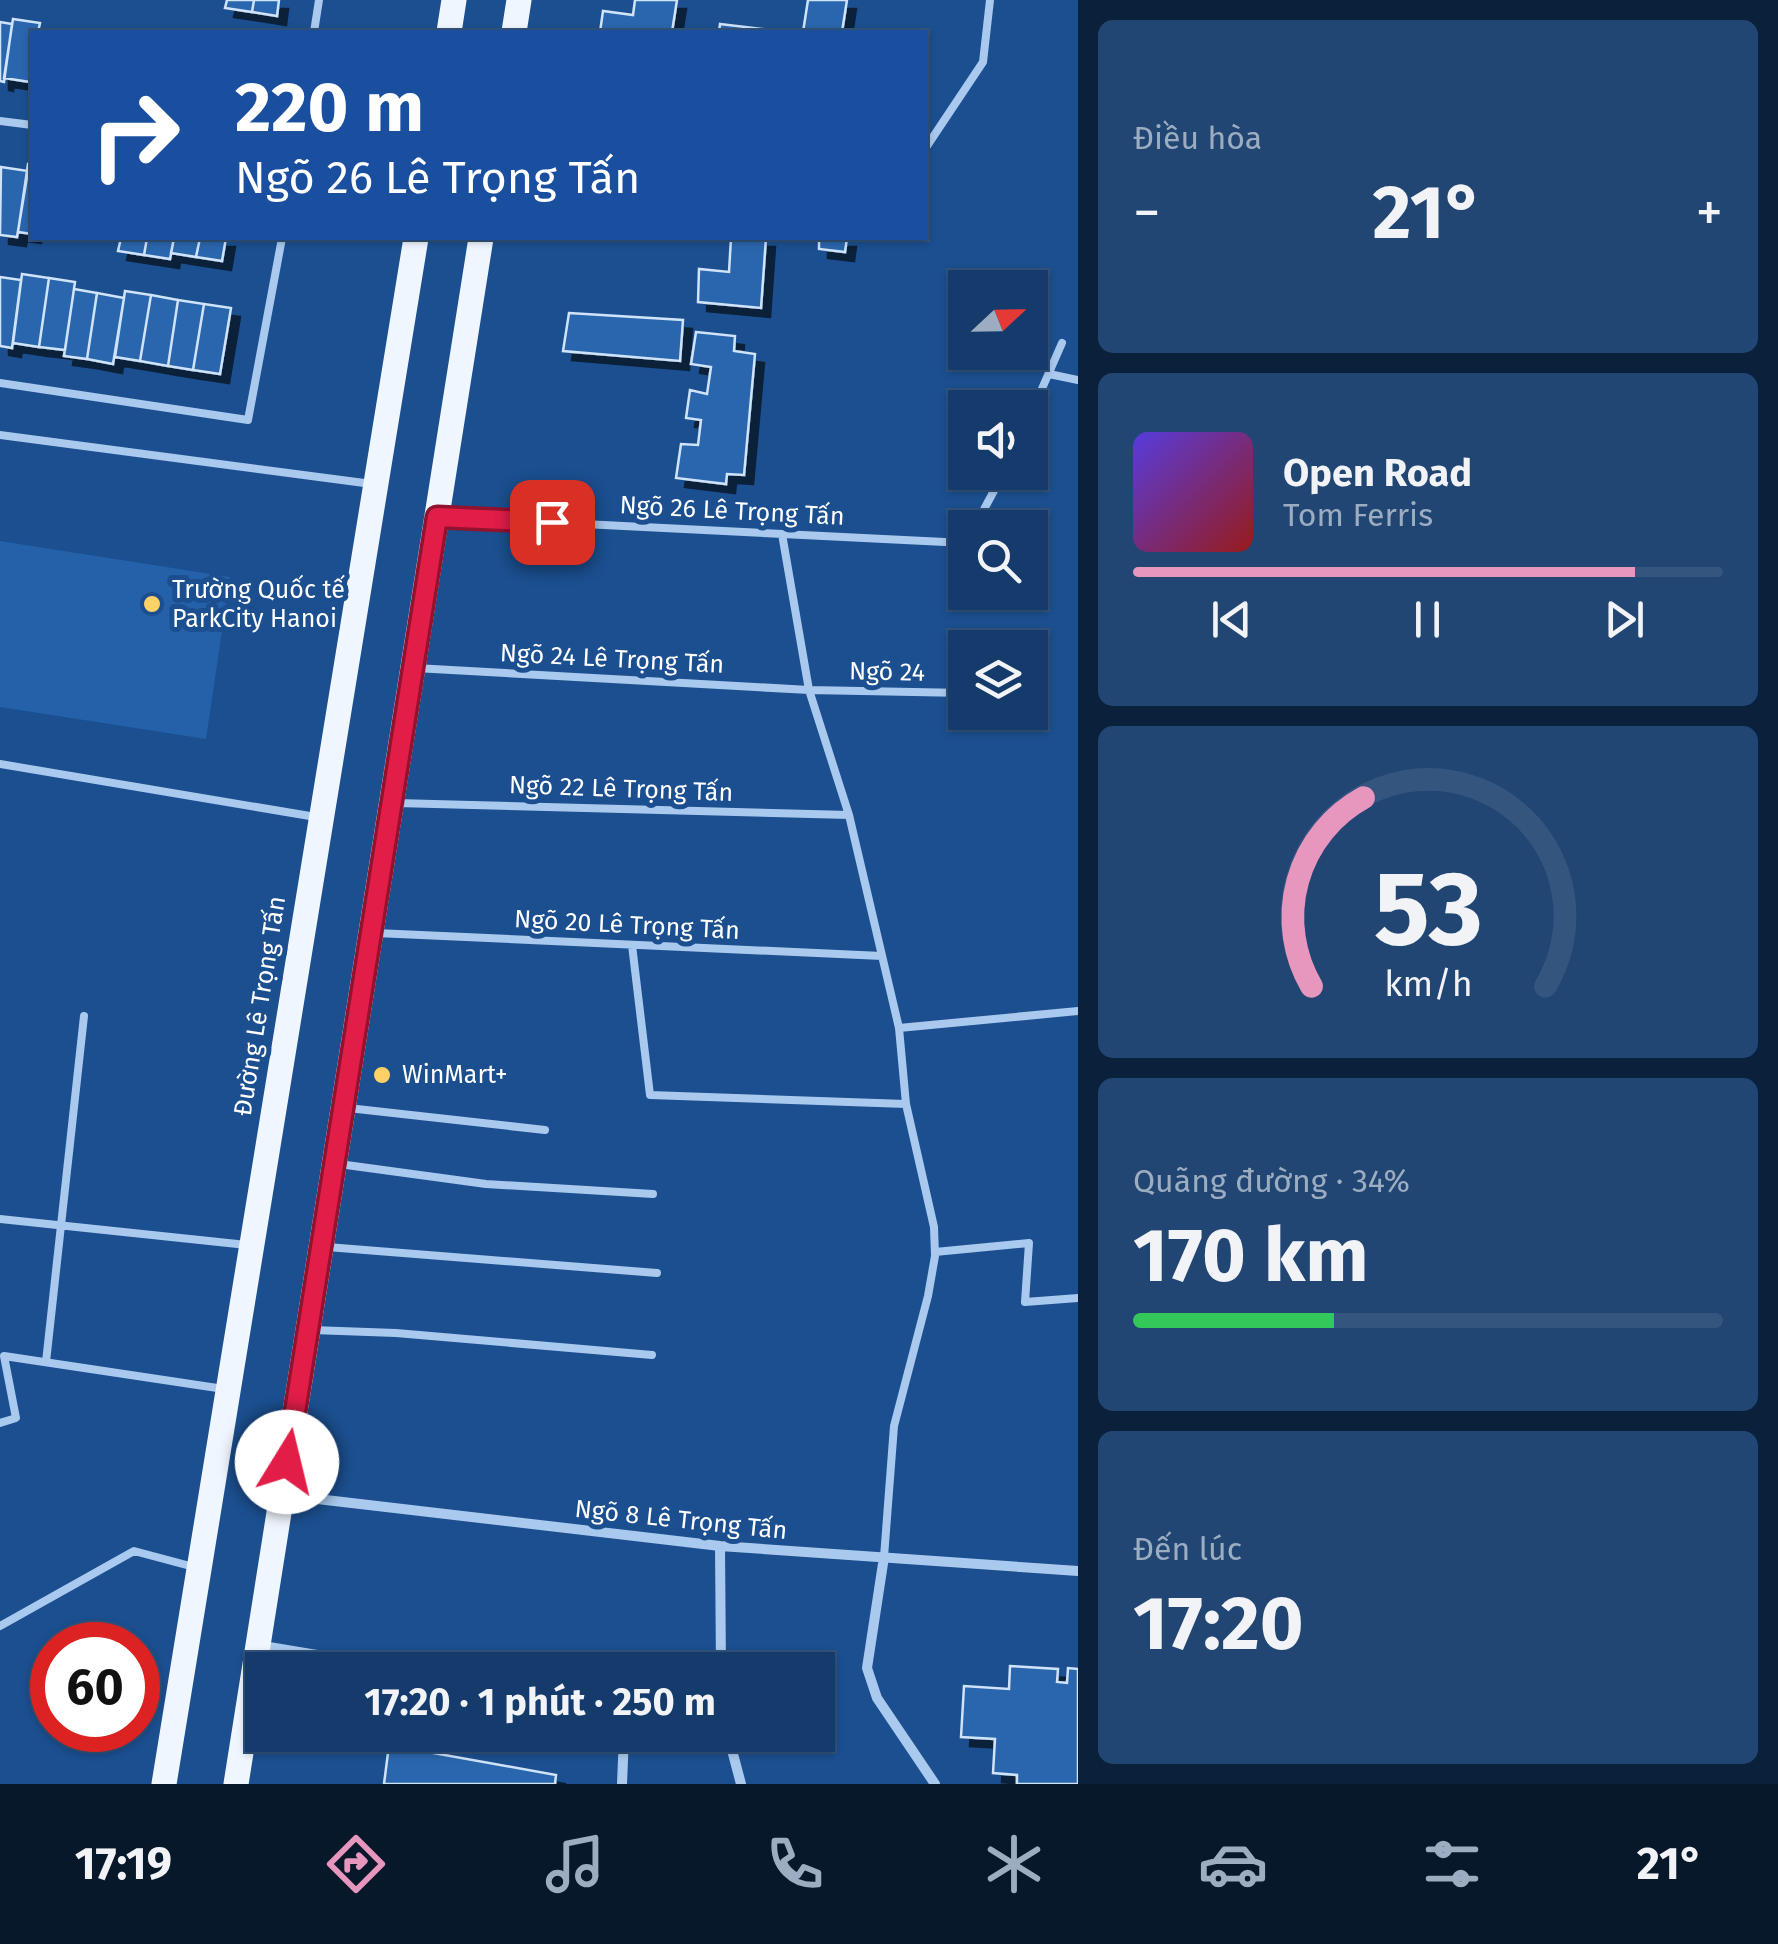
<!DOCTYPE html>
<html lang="vi">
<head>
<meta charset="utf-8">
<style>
	body { margin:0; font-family:"Fira Sans",sans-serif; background:#214673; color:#f1f3f6; height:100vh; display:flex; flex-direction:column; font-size:38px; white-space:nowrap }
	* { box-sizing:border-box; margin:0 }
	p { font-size:32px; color:#9dadc1 }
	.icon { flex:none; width:55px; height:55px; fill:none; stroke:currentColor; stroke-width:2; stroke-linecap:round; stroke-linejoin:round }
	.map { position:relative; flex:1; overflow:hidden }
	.side { display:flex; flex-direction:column; gap:20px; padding:20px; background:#0b203b; width:700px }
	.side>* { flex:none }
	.banner { position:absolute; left:30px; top:30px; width:898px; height:210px; border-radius:0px; box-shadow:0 2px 8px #0004,0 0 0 2px #33557e; background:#1a4fa0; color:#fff; overflow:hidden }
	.needle { width:65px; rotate:68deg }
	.fabs { position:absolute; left:948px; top:270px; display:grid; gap:20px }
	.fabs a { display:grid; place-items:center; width:100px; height:100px; border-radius:0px; background:#143b6b; box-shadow:0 2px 8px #0004,0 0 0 2px #33557e; font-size:50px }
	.speed { position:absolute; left:30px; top:1622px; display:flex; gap:20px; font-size:50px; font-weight:700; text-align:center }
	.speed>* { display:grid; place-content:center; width:130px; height:130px; border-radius:50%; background:#143b6b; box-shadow:0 2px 8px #0004,0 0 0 2px #33557e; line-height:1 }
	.speed .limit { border:15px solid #d22; background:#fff; color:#111 }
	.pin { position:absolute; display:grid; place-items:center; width:85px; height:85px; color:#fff; margin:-42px; border-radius:20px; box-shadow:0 5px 15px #0006 }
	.me { position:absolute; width:110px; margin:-55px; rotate:9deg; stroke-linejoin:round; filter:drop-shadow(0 0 8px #0008) }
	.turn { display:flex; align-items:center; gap:35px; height:210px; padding:0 40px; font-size:45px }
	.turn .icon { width:130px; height:130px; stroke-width:2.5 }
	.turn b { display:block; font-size:70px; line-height:85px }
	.big { font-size:75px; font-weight:700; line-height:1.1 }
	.side .widget { flex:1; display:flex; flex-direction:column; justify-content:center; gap:15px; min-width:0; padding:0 35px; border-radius:15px; background:#214673 }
	.side .dial { align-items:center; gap:0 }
	.dial svg { height:260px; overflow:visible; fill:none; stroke:#33557e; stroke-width:7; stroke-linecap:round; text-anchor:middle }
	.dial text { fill:#f1f3f6; stroke:none }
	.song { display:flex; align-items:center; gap:30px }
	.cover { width:120px; height:120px; border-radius:15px; background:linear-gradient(135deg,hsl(250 70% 55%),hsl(0 70% 35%)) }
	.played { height:10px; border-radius:5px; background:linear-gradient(90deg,#e797bd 85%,#33557e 85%) }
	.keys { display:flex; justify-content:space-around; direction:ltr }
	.heat { display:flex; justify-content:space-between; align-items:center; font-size:55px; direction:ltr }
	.charge { height:15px; border-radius:8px; background:linear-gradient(90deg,#34c759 34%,#33557e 0) }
	.trip { position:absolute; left:245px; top:1652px; width:590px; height:100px; border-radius:0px; background:#143b6b; box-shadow:0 2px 8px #0004,0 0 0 2px #33557e; font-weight:700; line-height:100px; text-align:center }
	.tabs { display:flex; height:160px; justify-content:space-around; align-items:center; background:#08182b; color:#9dadc1 }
	.tabs .icon { width:70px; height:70px }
	.tabs .current { color:#e797bd }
	.tabs b { font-size:45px; color:#f1f3f6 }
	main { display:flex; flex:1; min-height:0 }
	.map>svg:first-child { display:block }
	.green { fill:#2461a8 }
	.building { fill:#2a66ad; stroke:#cfe3fa; stroke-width:2.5; filter:url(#shadow) }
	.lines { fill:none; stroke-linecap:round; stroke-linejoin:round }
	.lane { stroke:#a9c9ee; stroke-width:8 }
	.street { stroke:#a9c9ee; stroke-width:10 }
	.primary { stroke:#f0f6ff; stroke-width:25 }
	.route-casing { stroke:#92132f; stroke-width:25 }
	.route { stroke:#e11d48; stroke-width:18 }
	.poi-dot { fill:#ffd166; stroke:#1b4f8f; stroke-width:4 }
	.labels { text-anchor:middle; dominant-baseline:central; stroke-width:10; stroke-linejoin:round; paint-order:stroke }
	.street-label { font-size:25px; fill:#fff; stroke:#1b4f8f }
	.poi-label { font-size:25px; fill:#fff; stroke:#1b4f8f; text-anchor:start }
</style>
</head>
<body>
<main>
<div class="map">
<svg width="1078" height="1784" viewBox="0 0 1078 1784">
	<defs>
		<filter id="shadow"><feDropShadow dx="9" dy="9" stdDeviation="0" flood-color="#0009"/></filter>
	</defs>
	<rect width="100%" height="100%" fill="#1b4f8f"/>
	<path class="green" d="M0,541L230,577L206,739L0,707Z"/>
	<path class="building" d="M227,0H254L252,12L225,8Z
		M254,0H279L277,16L252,12Z
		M635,0H677L672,32H600L603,11L633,15Z
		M808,0H847L842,32H803Z
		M13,19L40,23L38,32H32L30,82L4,78Z
		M0,22L12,24L4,82L0,81Z
		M720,24L788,32H719Z
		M28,164L32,165V234L18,232Z
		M1,167L28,171L17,237L0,235Z
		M121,238H147L144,255L118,251Z
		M147,238H174L170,259L144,255Z
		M174,238H200L196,257L171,253Z
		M200,238H226L222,261L196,257Z
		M731,238H766L761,308L698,302L699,269L729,272Z
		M819,238H847L845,252L819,249Z
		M22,274L49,278L39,347L13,343Z
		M0,277L21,280L12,348L0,346Z
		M49,278L75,282L65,350L39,347Z
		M74,289L97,293L87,359L64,356Z
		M125,291L151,295L140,361L115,357Z
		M97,293L124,298L113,364L87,359Z
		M151,295L178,300L168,366L140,361Z
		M178,300L204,304L193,370L168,366Z
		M204,304L231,308L220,374L193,370Z
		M569,313L683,320L680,361L563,351Z
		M696,332L735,336L734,351L755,354L744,475L727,474L726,484L676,478L681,444L698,445L701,420L686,418L690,390L707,394L711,367L691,364Z
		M1010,1666L1058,1669L1057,1682L1067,1683L1068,1668L1078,1669V1784H1017V1775L993,1773L995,1739L961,1737L964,1686L1009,1689Z
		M389,1745L556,1775L555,1784H384Z"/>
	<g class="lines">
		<path class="lane" d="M314,32L319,0
			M0,121L32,125
			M925,149L983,62L990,0
			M1049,374L1078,380
			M0,383L248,420L282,238
			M1030,416L1062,343
			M0,435L372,484
			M442,517L965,543
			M974,528L1004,472
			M782,534L809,690L849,815L899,1028L906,1104L934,1227L935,1256L928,1296L894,1426L884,1557
			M415,668L809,690L965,693
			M0,764L316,817
			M396,803L849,815
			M376,933L882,956
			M632,945L650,1095L906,1104
			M899,1028L1078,1011
			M348,1108L545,1130
			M339,1164L486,1184L653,1194
			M0,1219L247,1245
			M327,1247L657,1273
			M935,1252L1029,1243L1025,1302L1078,1298
			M312,1330L396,1333L652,1355
			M46,1362L84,1016
			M0,1423L16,1418L4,1356L224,1389
			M0,1626L134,1551L194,1567
			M263,1645L413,1670"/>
		<path class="street" d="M283,1495L720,1546L1078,1571
			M720,1546L721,1670
			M884,1557L867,1668L877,1698L935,1784
			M728,1735L741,1784
			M622,1784L624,1735"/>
		<path class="primary" d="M449,32L454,0
			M514,32L519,0
			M164,1784L416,238
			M236,1784L481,238"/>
	</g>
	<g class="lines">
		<g class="route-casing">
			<path id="route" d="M287,1462L437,517L552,522"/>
		</g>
		<use href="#route" class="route"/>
	</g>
	<g class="poi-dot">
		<circle cx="152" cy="604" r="10"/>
		<circle cx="382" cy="1075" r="10"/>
	</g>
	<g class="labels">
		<g class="street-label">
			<text transform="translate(732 511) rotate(3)">Ngõ 26 Lê Trọng Tấn</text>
			<text transform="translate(612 659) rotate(3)">Ngõ 24 Lê Trọng Tấn</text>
			<text transform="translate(887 672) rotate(1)">Ngõ 24</text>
			<text transform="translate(621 789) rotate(2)">Ngõ 22 Lê Trọng Tấn</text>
			<text transform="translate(627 925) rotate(3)">Ngõ 20 Lê Trọng Tấn</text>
			<text transform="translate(260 1006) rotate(-81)">Đường Lê Trọng Tấn</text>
			<text transform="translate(681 1520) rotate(6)">Ngõ 8 Lê Trọng Tấn</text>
		</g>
		<g class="poi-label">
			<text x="172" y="590">Trường Quốc tế<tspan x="172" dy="29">ParkCity Hanoi</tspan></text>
			<text x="402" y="1075">WinMart+</text>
		</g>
	</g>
</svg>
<div class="fabs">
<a><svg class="needle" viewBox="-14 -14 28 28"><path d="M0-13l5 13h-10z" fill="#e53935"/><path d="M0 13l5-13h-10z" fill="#9dadc1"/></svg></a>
<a><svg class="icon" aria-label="sound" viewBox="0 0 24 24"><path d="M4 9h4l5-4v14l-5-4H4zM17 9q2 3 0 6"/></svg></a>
<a><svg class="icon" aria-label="search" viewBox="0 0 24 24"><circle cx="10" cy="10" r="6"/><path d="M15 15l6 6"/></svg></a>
<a><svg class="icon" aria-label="layers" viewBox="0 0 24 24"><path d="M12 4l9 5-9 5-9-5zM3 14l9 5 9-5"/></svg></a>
</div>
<div class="speed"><div class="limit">60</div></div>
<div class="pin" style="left:552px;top:522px;background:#d93025"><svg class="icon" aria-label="arrive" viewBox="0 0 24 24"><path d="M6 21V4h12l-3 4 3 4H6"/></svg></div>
<svg class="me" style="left:287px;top:1462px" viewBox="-20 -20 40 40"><circle r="19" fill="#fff"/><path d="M0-13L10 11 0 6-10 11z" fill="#e11d48"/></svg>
<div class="trip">17:20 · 1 phút · 250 m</div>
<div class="banner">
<div class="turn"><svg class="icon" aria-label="right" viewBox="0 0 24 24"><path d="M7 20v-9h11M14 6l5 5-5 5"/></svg><div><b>220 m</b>Ngõ 26 Lê Trọng Tấn</div></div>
</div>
</div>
<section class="side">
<div class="widget"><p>Điều hòa</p>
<div class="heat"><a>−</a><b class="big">21°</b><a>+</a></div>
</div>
<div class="widget">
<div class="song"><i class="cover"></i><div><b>Open Road</b><p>Tom Ferris</p></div></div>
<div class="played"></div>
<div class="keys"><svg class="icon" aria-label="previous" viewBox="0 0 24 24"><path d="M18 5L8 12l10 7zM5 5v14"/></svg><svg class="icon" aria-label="pause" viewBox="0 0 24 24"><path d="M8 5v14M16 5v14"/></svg><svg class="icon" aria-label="next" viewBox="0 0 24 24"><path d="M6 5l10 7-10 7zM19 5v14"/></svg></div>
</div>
<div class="widget dial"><svg viewBox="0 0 100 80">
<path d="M14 69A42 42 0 1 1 86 69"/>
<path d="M14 69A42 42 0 0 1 30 11" stroke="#e797bd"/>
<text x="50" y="56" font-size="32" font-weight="700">53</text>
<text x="50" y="72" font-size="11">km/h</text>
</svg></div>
<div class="widget"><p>Quãng đường · 34%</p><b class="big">170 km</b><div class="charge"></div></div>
<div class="widget"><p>Đến lúc</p><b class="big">17:20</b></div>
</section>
</main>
<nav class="tabs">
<b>17:19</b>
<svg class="icon current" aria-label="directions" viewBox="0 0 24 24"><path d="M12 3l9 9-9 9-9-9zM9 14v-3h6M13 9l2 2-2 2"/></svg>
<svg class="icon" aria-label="music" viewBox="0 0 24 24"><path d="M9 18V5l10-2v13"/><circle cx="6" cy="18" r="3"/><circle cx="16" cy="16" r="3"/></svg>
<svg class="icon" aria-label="phone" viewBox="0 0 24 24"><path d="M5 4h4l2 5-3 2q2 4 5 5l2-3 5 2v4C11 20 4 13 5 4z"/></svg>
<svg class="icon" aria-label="climate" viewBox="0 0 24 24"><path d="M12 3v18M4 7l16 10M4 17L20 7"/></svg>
<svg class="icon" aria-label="car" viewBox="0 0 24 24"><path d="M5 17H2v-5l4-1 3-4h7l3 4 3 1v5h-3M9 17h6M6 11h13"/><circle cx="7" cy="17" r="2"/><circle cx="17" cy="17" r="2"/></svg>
<svg class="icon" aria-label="filters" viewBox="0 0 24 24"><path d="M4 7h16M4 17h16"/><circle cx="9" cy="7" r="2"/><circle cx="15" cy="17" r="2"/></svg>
<b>21°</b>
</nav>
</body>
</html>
